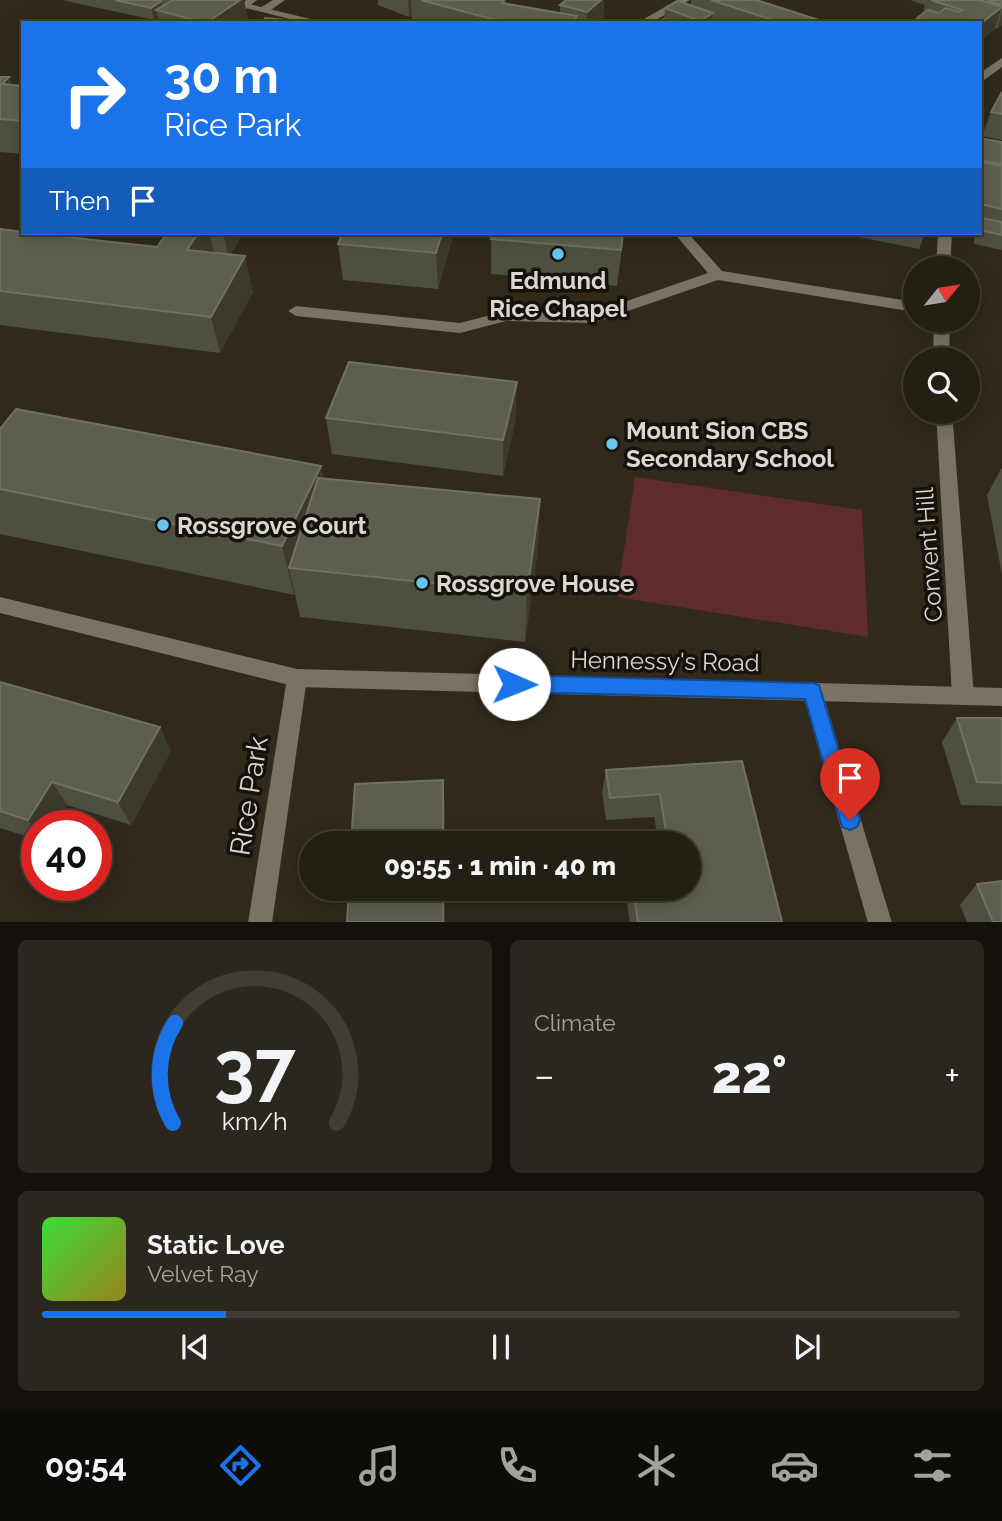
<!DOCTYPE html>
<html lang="en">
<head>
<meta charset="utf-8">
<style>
	body { margin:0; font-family:Raleway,sans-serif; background:#2c271e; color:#f1f3f6; height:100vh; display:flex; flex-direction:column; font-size:26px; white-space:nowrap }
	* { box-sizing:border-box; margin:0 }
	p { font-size:23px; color:#a3a2a0 }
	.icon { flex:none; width:38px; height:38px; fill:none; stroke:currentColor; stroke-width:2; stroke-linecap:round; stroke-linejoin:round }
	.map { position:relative; height:922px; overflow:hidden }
	.sheet { display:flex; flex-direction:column; gap:18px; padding:18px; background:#14110c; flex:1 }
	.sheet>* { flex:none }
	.hud { position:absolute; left:21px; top:21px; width:961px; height:214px; border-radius:0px; box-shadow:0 4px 18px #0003,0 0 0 2px #413d34; background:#1a73e8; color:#fff; overflow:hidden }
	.needle { width:46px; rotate:60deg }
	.controls { position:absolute; left:903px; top:256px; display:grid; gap:14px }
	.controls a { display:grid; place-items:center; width:77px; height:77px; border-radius:50%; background:#241f15; box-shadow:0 4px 18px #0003,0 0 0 2px #413d34; font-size:35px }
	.speed { position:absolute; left:21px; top:810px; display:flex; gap:14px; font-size:35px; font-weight:700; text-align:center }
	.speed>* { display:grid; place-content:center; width:91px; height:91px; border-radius:50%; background:#241f15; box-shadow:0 4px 18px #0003,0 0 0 2px #413d34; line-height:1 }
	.speed .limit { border:10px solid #d22; background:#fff; color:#111 }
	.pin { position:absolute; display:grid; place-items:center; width:60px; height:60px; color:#fff; margin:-72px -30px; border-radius:50% 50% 50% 0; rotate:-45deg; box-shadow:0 0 7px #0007 }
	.pin .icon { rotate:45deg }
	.me { position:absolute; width:77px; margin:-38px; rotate:91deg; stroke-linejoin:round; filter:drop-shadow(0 0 5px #0008) }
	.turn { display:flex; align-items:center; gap:24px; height:147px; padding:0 28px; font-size:32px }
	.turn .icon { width:91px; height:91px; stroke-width:2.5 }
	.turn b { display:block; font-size:49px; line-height:60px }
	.then { display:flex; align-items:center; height:66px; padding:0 28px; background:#0003; gap:14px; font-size:26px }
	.big { font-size:52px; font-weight:800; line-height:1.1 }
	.sheet .card { flex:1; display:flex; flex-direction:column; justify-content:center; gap:10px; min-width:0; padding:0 24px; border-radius:10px; background:#2c271e }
	.sheet .dial { align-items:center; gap:0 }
	.dial svg { height:182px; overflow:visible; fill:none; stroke:#413d34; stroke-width:7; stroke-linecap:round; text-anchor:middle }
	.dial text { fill:#f1f3f6; stroke:none }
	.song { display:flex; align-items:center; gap:21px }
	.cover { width:84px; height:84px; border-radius:10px; background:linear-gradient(135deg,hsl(120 70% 55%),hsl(50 70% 35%)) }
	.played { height:7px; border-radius:4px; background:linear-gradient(90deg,#1a73e8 20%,#413d34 20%) }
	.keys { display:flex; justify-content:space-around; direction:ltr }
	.heat { display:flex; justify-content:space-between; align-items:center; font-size:38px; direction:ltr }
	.sheet .tiles { flex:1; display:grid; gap:18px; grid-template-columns:1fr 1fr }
	.card:last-child { grid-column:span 2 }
	.trip { position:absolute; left:299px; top:831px; width:402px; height:70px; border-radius:35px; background:#241f15; box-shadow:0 4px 18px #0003,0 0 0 2px #413d34; font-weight:800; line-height:70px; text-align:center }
	.dock { display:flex; height:112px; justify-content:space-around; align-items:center; background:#0e0c08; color:#a3a2a0 }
	.dock .icon { width:49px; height:49px }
	.dock .on { color:#1a73e8 }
	.dock b { font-size:32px; color:#f1f3f6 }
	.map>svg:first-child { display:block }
	.green { fill:#602b2c }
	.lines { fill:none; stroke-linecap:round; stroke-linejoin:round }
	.service { fill:#7a7264; fill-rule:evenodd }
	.minor { fill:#7a7264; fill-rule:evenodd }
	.tertiary { fill:#7a7264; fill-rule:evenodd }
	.wall { fill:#4f4f41 }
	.shaded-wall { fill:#3c3a2c }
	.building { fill:#5e5e50; stroke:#717064; stroke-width:2 }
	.route { fill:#1a73e8; stroke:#114b97; stroke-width:2 }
	.poi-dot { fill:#68c4f0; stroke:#15120c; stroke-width:2.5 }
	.labels { text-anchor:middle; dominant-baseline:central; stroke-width:7; stroke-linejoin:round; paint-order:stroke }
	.poi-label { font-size:24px; font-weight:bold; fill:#dbd6ce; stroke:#15120c; text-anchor:start }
	.street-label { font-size:24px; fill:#dbd6ce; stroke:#15120c }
	.near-street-label { font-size:28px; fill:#dbd6ce; stroke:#15120c }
</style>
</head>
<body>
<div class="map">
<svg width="1002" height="923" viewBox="0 0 1002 923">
	<rect width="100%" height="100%" fill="#30291c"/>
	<path class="green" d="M635,477L862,510L868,637L617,597Z"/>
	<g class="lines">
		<path class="service" d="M674,233H688L722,271L915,302V312L718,280L593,323L506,321L460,333L296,316L288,311L296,306L460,323L506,311L592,313L708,273Z"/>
		<path class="minor" d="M246,0H257L246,9L241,6Z
			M273,0H285L268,12H260V8Z
			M1002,58V67L980,83V73Z
			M938,233H952L950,268H936Z
			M934,320H950L949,359H933Z
			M936,411H952L974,696L970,703L963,705L956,703L952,696Z
			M297,669L304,672L307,678L272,923H248L287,678L290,672Z
			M812,682L819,684L822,691L892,923H868L802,691L805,684Z"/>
		<path class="tertiary" d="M214,0H233L327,23H306Z
			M677,0H690L651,23H637Z
			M0,597L297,669L1002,688V706L297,687L0,613Z"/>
	</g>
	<path class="wall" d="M62,0H244L248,21L245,23H159L158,17L154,20Z
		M378,0H506V3L560,13V5L566,0H604L603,20L600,23H421L412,20V16L409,17L378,5Z
		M691,0H761L759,1L828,23H654L664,19L665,8L691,6Z
		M910,0H1002V25L997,29L995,28L994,30L980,23H916L917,18L922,15L925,5Z
		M0,77H9L11,85L23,86V154L0,152Z
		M1002,92V140L982,136L991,112Z
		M984,139L1002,142V250L974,244L975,233H980V151Z
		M0,229L157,247L167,233H243L230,255L253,292L220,353L0,325Z
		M454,233L438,289L343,280L338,244Z
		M492,233H624L617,286L491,274V239Z
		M860,233H925L919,249L859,237Z
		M326,418H516L503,476L332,454Z
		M0,429L321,466L323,478L540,499L538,549L525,642L300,617L295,594L294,595L0,534Z
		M1001,469H1002V575L987,495Z
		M0,682L171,751L131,825L67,805L54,826H37V840L0,828Z
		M957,718H1002V806L961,805L942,742Z
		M742,761L782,922H630L627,904L631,889H690V844H659L654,817L606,820L602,793L606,770Z
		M977,884L1002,922H967L960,905Z"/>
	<path class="shaded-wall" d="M240,0H244L248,21L245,23H206Z
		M408,0H411L412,16L409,17Z
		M601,0H604L603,20L600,23H587V12Z
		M161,1L163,12L156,10L158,17L154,20L151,8Z
		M1002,7L994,30L980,41V24Z
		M713,13L711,23H700V21Z
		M1002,13V25L997,29Z
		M9,77L21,111L2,84Z
		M198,233H209L215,255L187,250Z
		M223,233H243L229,257Z
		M442,233H454L438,289L436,253Z
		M245,256L253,292L220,353L211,317Z
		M517,382L516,418L503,476V440Z
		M321,466L330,517L289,568L295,594L294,595L282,546Z
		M540,499L538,549L525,642L527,593Z
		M160,727L171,751L131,825L118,802Z
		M443,780L445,803V844H443Z
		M52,782L67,805L54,826H37V831L28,820Z
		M443,889H445V922H443Z"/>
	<path class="building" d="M115,0H161V1L151,8Z
		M173,0H240L206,23L156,10Z
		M421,0H504L502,3L577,16L572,23H515L488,18Z
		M566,0H601L587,12L560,5Z
		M711,0H756L828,23H782Z
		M931,0H980L1002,7L980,24V23H931L917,18L928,10L939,13L946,8L959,12L962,10Z
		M987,0H1002V5Z
		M678,1L713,13L700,21L665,8Z
		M265,18L319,23H262Z
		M664,19L674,23H654Z
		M0,77H9L2,84L23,86V121L0,119Z
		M1002,92V114L991,112Z
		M984,139L1002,142V164L981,160Z
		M982,162L1002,166V209L980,204V178Z
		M981,218L1002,222V235L980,230Z
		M0,229L23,232V233H31L157,247L167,233H198L187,250L245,256L211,317L0,291Z
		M343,233H442L436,253L338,244Z
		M492,233H623L621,250L491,239Z
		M349,362L517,382L503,440L326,418Z
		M16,409L321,466L282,546L0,489V429Z
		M318,478L540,499L527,593L289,568Z
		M0,682L160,727L118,802L52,782L28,820L0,811Z
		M957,718H1002V783L977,782Z
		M742,761L782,922H638L633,889H690V844H668L660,794L610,798L606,770Z
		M443,780V844H351L355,784Z
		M1002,881V922H993L977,884Z
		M349,889H443V922H347Z"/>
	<path class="route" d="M514,675L812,683L819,685L860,820L857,827L850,830L842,827L805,699L514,692L507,689L504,684L507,678Z"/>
	<g class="poi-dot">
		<circle cx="558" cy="254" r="7"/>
		<circle cx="612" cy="444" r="7"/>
		<circle cx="163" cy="525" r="7"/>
		<circle cx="422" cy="583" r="7"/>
	</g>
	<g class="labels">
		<g class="poi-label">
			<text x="558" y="280" text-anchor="middle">Edmund<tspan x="558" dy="28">Rice Chapel</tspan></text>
			<text x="626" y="430">Mount Sion CBS<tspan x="626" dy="28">Secondary School</tspan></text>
			<text x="177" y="525">Rossgrove Court</text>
			<text x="436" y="583">Rossgrove House</text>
		</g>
		<g class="street-label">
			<text transform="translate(929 555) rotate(-94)">Convent Hill</text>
			<text transform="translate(665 661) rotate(1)">Hennessy's Road</text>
		</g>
		<g class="near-street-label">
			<text transform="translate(249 796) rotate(-81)">Rice Park</text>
		</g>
	</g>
</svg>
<div class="controls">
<a><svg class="needle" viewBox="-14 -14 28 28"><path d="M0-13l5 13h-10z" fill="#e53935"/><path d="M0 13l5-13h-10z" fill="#a3a2a0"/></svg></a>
<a><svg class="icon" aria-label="search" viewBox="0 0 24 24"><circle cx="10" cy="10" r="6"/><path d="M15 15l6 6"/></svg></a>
</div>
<div class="speed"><div class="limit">40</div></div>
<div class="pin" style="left:850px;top:820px;background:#d93025"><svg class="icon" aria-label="arrive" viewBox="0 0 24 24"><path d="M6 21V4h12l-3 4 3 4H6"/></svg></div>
<svg class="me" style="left:514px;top:684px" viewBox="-20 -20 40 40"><circle r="19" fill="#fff"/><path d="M0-13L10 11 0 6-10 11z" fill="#1a73e8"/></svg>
<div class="trip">09:55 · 1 min · 40 m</div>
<div class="hud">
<div class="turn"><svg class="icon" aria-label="right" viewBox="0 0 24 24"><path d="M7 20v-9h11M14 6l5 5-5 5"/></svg><div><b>30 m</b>Rice Park</div></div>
<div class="then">Then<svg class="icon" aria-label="arrive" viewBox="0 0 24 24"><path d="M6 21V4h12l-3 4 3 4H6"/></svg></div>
</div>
</div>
<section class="sheet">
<div class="tiles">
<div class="card dial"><svg viewBox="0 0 100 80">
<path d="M14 69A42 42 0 1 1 86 69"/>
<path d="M14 69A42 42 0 0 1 15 25" stroke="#1a73e8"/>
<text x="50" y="56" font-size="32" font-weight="700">37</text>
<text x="50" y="72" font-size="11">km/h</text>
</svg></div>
<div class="card"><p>Climate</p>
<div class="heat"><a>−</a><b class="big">22°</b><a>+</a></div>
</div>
<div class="card">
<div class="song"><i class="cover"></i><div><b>Static Love</b><p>Velvet Ray</p></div></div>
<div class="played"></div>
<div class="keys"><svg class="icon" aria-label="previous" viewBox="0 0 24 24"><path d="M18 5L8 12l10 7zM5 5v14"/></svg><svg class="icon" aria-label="pause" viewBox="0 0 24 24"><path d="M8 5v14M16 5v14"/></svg><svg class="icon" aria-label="next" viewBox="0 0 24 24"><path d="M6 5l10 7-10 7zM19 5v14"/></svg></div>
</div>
</div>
</section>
<nav class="dock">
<b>09:54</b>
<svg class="icon on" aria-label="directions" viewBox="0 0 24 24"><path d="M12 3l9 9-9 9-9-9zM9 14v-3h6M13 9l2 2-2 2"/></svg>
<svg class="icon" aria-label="music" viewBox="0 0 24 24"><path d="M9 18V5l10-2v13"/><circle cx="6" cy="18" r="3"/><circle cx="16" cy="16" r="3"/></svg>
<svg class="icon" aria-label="phone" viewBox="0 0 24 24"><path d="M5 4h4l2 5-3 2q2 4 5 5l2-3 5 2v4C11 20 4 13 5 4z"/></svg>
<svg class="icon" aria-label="climate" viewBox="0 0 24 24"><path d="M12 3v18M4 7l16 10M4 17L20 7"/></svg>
<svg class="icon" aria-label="car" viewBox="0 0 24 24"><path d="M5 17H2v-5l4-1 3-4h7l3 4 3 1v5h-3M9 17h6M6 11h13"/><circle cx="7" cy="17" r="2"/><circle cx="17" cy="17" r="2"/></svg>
<svg class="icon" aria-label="filters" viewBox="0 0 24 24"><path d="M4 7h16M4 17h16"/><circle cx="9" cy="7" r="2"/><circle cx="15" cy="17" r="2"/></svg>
</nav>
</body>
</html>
